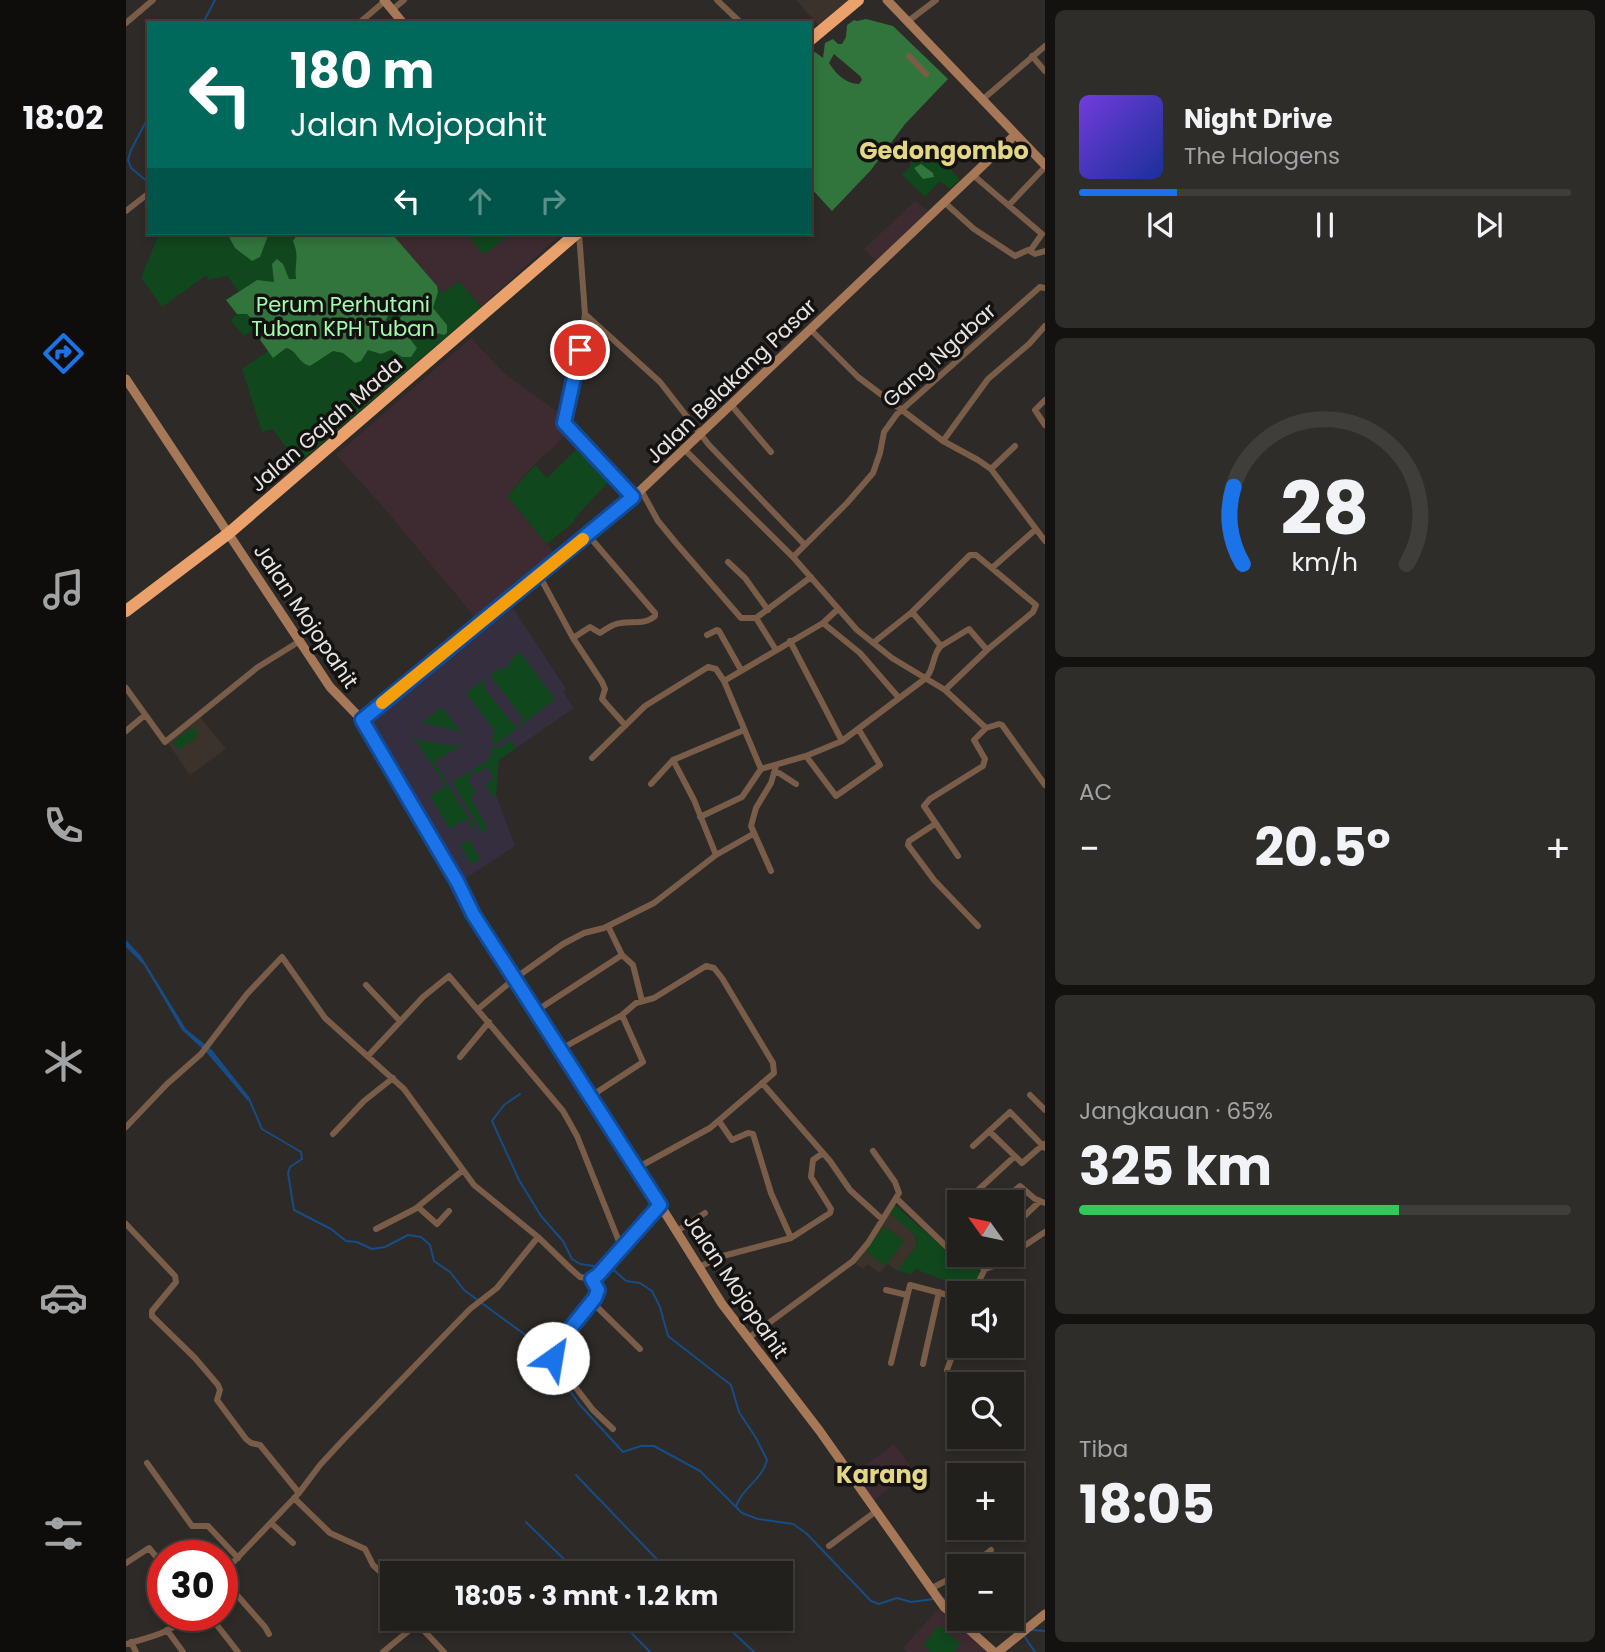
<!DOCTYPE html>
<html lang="id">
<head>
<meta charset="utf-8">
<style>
	body { margin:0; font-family:Poppins,sans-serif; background:#2e2d2a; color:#f1f3f6; height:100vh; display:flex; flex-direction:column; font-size:26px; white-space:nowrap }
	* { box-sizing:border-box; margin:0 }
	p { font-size:23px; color:#a2a3a4 }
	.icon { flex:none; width:38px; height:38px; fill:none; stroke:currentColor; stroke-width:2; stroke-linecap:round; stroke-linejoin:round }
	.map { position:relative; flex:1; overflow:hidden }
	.details { display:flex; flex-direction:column; gap:10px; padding:10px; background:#131210; width:560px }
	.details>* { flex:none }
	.hud { position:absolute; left:21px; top:21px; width:665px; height:214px; border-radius:0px; box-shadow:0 4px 10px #0003,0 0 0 2px #3f3e3b; background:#00695c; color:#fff; overflow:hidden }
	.needle { width:46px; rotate:303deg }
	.fabs { position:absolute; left:821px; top:1190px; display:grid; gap:14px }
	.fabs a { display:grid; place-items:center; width:77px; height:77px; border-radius:0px; background:#22201d; box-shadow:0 4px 10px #0003,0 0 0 2px #3f3e3b; font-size:35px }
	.speed { position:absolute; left:21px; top:1540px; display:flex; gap:14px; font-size:35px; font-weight:700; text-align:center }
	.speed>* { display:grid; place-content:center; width:91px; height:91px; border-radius:50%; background:#22201d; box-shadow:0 4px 10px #0003,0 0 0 2px #3f3e3b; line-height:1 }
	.speed .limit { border:10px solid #d22; background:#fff; color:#111 }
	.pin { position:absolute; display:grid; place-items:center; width:60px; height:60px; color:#fff; margin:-30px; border:4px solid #fff; border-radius:50%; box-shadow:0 2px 7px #0007 }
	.me { position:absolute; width:77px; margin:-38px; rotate:32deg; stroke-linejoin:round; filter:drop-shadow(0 0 5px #0008) }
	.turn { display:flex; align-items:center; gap:24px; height:147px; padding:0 28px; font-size:32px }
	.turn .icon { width:91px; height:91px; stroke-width:2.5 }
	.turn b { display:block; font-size:49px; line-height:60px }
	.lanes { display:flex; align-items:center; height:66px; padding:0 28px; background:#0003; justify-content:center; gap:35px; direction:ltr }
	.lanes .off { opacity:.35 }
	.big { font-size:52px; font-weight:700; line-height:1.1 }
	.details .widget { flex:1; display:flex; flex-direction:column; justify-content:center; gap:10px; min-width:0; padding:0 24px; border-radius:10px; background:#2e2d2a }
	.details .dial { align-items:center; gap:0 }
	.dial svg { height:182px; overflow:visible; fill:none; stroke:#3f3e3b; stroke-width:7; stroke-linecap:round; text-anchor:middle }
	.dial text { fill:#f1f3f6; stroke:none }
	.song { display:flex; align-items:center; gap:21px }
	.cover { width:84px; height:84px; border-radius:10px; background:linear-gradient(135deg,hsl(260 70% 55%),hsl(230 70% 35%)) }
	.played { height:7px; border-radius:4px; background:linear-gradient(90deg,#1a73e8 20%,#3f3e3b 20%) }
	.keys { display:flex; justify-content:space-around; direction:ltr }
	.heat { display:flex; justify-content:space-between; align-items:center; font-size:38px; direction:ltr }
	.charge { height:10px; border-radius:5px; background:linear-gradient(90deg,#34c759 65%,#3f3e3b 0) }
	.trip { position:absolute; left:254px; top:1561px; width:413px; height:70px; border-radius:0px; background:#22201d; box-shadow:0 4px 10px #0003,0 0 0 2px #3f3e3b; font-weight:700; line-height:70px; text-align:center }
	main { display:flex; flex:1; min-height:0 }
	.menu { display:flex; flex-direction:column; width:126px; justify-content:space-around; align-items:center; background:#0e0d0c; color:#a2a3a4 }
	.menu .icon { width:49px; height:49px }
	.menu .current { color:#1a73e8 }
	.menu b { font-size:32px; color:#f1f3f6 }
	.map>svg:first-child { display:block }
	.commercial { fill:#3e2b32 }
	.built { fill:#3a322b }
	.medical { fill:#342e3f }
	.green { fill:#10471c }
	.forest { fill:#31753d; fill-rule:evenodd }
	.water { fill:#174c85 }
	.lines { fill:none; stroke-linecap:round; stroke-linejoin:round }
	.stream { stroke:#174c85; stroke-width:2 }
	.street { stroke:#7a5d48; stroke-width:6 }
	.secondary { stroke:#a77858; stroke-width:9 }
	.highway { stroke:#eaa16c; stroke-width:12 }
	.route-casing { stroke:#114b97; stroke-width:18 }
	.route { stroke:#1a73e8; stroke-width:12 }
	.slow { stroke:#f59e0b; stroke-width:12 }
	.labels { text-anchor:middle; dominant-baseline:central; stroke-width:7; stroke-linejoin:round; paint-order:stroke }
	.park-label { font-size:21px; fill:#a0fcac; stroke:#141211 }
	.street-label { font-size:21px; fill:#e6e4e3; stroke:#141211 }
	.quarter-label { font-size:24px; font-weight:bold; fill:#e3d687; stroke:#141211 }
</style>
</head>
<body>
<main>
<nav class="menu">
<b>18:02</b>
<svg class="icon current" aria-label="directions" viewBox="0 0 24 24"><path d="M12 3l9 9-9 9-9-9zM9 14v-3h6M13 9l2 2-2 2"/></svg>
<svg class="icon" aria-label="music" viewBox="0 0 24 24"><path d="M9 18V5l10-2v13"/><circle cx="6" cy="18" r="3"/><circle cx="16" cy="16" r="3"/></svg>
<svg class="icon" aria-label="phone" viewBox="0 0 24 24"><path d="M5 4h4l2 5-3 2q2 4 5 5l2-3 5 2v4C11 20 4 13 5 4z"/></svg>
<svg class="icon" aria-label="climate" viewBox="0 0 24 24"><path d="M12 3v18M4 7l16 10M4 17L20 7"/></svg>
<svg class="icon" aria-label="car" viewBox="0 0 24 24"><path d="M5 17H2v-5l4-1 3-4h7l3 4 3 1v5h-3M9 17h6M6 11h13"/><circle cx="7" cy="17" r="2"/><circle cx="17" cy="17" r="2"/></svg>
<svg class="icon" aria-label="filters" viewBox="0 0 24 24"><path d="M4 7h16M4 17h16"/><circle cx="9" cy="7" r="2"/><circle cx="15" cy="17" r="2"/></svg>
</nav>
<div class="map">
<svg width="919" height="1652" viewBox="0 0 919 1652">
	<rect width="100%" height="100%" fill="#2d2a27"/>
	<path class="commercial" d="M789,201L802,211L750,261L738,249Z
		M267,233H436L355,307L333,281L317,294L265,234Z
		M345,338L377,372L437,416L434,424L442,433L407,466L381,496L430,555L352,621L259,509L210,455Z
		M768,1444L788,1471L748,1500L729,1473Z
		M812,1609L862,1652H781L777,1648Z"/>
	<path class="built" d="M670,0H723L692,25Z
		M74,717L100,749L64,775L42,743Z
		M764,1213L790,1234V1247L771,1271L762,1264L754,1273L741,1264L737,1269L728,1263Z"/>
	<path class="medical" d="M387,608L440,689L437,692L448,708L373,760L370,795L389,846L337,880L247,728L246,720Z"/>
	<path class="green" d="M800,146L834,179L824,189L817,183L813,182L799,197L776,175L785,165V161L778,155L784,150L790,156Z
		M33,233H267L266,234L317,293L333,281L355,307L172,464L147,429L136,432L116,369L142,351L127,330L118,336L104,320L111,314L100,300L113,292L101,276L82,280L81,276H79L36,307L15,278Z
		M340,233H386L359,254L353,250Z
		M454,446L486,478L448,519L449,521L421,544L381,496L409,465L421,478Z
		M394,652L429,699L371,744L366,743L368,730L340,693L360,678L356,685L389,727L398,720L364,675L375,667L377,670L385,663L384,660Z
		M316,707L339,738L330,730L297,723L289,728L288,736L291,740L326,746L338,743L308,762L349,828L347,830L340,819L324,829L304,796L320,786L287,736L289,728Z
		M67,727L73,735L53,750L46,742Z
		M384,740L390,748L373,760L370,795L367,797L359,784L368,779L361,767L350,774L347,769L364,759L366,747L374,748Z
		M344,771L347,776L342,779L350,793L344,797L362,828L350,835L355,830L326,782Z
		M343,840L354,859L346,864L334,845Z
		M769,1205L822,1252L852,1269L854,1273L849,1283L840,1279L835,1287L789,1269L786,1274L771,1271L790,1247L791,1237L764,1213Z
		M758,1226L778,1241L759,1266L740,1251Z
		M813,1625L835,1644L828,1652H805L797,1645Z"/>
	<path class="forest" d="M740,19L767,26L822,79L779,124L745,170L706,211L684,187V107L688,106V95L684,90V54L689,52L697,58L699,43L707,39L712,44H716L720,37L721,25L728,20L731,21ZM708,54L734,76L736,80L733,84C720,84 710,74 703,63Z
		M795,164L807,173L808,177L797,179L788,168Z
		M101,233H143L134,257L126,261L109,248Z
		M172,233H267L266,234L311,286L312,292L307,308L321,325V333L318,335C298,328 285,340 274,318L287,303L282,296L262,316L255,330L259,333L268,330L284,339L291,348L285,357H276L265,350L255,354L242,350L235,361L229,363L217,353L207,351L184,366C172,363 171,350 160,348L147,358L130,334L128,321L121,314H111L100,300L131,280L148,282L146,264L151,259L157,264L163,279H170C168,262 174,258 167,241Z"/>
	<path class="water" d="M0,940L15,956L60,1029L86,1050L124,1098L122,1101L81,1053L56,1030L18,965L0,947Z"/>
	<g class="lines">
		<path class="stream" d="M77,23L89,0
			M23,116L5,150L2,160L5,168L23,183
			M394,1094L378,1105L366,1121L393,1180L415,1216L437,1241L446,1259L454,1264L475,1267
			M123,1099L136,1129L175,1152L176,1159L164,1167L162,1173L168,1210L205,1229L220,1241L231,1242L246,1249L259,1247L282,1235L295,1237L304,1245L308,1261L324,1272L338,1290L409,1342L454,1405L497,1452L515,1446H528L574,1471L616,1513L632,1519L667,1524L680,1533L745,1601L753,1604L771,1598L785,1602L808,1599
			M481,1267L489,1271L500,1281L514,1283L526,1291L534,1307L542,1336L605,1385L613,1412L630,1438L641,1460C637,1479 615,1489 610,1507
			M450,1475L544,1573
			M400,1522L452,1573
			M817,1598L833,1609
			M492,1619L524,1652
			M593,1619L628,1652
			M876,1619L897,1628
			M906,1630L919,1631
			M898,1636L909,1652"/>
		<path class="street" d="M591,0L615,23
			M266,10L278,0
			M781,22L810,0
			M0,23L27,0
			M233,23L259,1
			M783,56L800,74
			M906,56L919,71
			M856,100L919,46
			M847,175L916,234L904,251
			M818,202L848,229L889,256L902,250L909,254L919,251
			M883,205L919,167
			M0,211L23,193
			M453,233L459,314L448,385L438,423L507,497
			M459,314L534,382L583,445L679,545
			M684,329L732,377L817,441L862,379L903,344L919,326
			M919,400L909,410L919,425
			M606,406L645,452
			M817,441L852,460L865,469L910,529
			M559,450L667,557L731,630L766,658L819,690L860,728L873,724L876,725L919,785
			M865,469L889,446
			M515,490L532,521L550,543L615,618H630L650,650
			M667,557L721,503L747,473L754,453L758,432L771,414L914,287L919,288
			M602,562L619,578L642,610
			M866,568L910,529L919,541
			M413,575L447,638L476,682L479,689L476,699L499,725
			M712,609L697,623L598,681L635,769L680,756L716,741L800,678C809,668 806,654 815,646
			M786,612L844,555H850L910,605L907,612L861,650
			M630,618L685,577
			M697,623L734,653L773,698
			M581,635L591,630L593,631L615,670
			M447,638L464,627L474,633C481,629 485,624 495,623C507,621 519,625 529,616V613L462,535
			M664,641L716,741
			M747,643L786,612L815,646L843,629L861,650L819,690
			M0,688L39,742L132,667L174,641
			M0,731L19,715
			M680,756L710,796L754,765L733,730
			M466,758L519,706L582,667L590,669L598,681
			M648,773H653L670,784
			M525,784L547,760
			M574,817L616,797L635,769
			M809,824L783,841L782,845L808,880L852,926
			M590,855L568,800L547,760L618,730
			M832,856L798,806L804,799L857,766L859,759L848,740L860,728
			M645,871L625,826L630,808L645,783L650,766
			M496,955L507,965L516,1001
			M240,985L274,1021
			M352,1009L388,979L437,944L458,933L478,928L528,903L590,855L627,834
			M410,1011L496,955L482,926
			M435,1049L496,1015L510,1003L528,998L580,966L588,968L596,978L647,1063L648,1073L584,1128L511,1168
			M242,1056L297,997L323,976L437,1111L451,1136L496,1249
			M334,1057L363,1022
			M636,1083L704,1161L724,1190L756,1219
			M904,1095L919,1110
			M465,1096L517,1062L496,1015
			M0,1127L41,1084L75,1054L121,994L156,957L199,1018L278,1089L348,1185L412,1237L445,1269L454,1277L466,1279L472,1275L534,1205
			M863,1131L896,1163L918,1144
			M207,1134L238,1101L267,1078
			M847,1146L884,1112L919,1148
			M771,1199L823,1249L859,1269L868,1266L885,1255
			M858,1202L850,1194L851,1191L888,1157
			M876,1202L894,1186L909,1199L919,1203
			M292,1207L311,1224L323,1211
			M0,1224L49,1276L50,1282L26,1311V1316L69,1358L92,1385L94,1390L91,1400L120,1439L125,1443L134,1445L173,1493
			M886,1228L914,1201
			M250,1229L289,1209L336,1171
			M551,1231L579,1213
			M665,1238L704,1213L705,1209L685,1177L687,1160L697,1153
			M886,1254L919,1232
			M573,1267L597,1256L665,1238L645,1193L627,1134L622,1133L606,1140L593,1121
			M466,1279L472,1290L469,1298L427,1350V1358L467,1410L487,1429
			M760,1290L781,1295
			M847,1293L859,1269
			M467,1303L514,1349
			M621,1339L727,1261L742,1243L773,1193L769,1182L747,1151
			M765,1363L784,1285L833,1298
			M797,1364L813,1292
			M821,1370L833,1337
			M21,1463L66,1526H82L112,1558
			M168,1498L204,1533L239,1549L247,1565L266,1583
			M145,1523L167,1543
			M703,1546L749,1512
			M0,1563L23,1548L37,1565
			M845,1566L865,1550
			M96,1574L173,1493L194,1465L218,1439L344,1309L371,1288L412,1237
			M96,1578L139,1627L143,1634
			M806,1588L833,1574
			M83,1615L112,1652
			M287,1619L318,1652
			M41,1630L57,1652
			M5,1642L10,1652
			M0,1644C21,1638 47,1633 61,1615
			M257,1652L291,1624"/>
		<path class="secondary" d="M258,0L277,23
			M761,0L919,165
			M0,379L204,687L236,720L332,883L347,914L511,1168L596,1304L693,1430L818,1607L868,1652
			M236,720L515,490L889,135
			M872,1652L919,1614"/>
		<path class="highway" d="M684,40L732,0
			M0,611L103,533L451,233"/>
	</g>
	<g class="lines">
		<g class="route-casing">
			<path id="route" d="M427,1358V1350L469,1298L472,1290L466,1279L472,1275L534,1205L347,914L332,883L236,720L507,497L438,423L454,350"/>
		</g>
		<use href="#route" class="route"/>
		<path class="slow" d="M256,703L457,539"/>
	</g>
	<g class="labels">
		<g class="park-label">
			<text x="217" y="304">Perum Perhutani<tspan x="217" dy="24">Tuban KPH Tuban</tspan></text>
		</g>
		<g class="street-label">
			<text transform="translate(813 355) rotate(-42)">Gang Ngabar</text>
			<text transform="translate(605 381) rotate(-44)">Jalan Belakang Pasar</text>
			<text transform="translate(200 424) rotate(-41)">Jalan Gajah Mada</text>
			<text transform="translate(180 616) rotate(56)">Jalan Mojopahit</text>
			<text transform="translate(610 1286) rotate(56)">Jalan Mojopahit</text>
		</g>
		<g class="quarter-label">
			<text x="818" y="150">Gedongombo</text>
			<text x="756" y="1474">Karang</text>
		</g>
	</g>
</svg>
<div class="fabs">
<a><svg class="needle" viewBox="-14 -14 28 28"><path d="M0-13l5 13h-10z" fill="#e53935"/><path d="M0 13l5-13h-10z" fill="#a2a3a4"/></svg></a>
<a><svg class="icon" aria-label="sound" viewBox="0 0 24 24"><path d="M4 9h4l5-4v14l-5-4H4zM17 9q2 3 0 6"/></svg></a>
<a><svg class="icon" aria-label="search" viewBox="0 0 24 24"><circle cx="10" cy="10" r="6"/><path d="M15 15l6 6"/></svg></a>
<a>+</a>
<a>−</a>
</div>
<div class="speed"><div class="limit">30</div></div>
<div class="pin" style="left:454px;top:350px;background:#d93025"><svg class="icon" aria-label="arrive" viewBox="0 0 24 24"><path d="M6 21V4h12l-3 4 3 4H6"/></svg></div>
<svg class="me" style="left:427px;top:1358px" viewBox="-20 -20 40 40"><circle r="19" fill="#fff"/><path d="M0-13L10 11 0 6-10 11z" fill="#1a73e8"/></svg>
<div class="trip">18:05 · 3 mnt · 1.2 km</div>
<div class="hud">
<div class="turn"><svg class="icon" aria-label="left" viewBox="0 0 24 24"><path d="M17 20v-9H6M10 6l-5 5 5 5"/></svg><div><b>180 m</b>Jalan Mojopahit</div></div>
<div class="lanes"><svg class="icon" aria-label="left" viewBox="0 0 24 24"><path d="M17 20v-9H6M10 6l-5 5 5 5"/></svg><svg class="icon off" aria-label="ahead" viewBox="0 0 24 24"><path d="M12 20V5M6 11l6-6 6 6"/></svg><svg class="icon off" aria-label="right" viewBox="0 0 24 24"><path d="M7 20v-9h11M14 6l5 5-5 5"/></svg></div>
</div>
</div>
<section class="details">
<div class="widget">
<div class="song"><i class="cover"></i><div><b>Night Drive</b><p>The Halogens</p></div></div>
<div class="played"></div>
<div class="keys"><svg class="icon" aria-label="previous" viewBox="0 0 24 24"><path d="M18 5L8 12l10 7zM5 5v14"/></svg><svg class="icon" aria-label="pause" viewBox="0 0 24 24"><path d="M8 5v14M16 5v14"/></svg><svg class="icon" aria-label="next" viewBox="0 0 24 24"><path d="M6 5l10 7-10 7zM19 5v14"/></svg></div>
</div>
<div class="widget dial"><svg viewBox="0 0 100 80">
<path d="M14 69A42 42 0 1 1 86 69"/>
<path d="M14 69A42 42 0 0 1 10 35" stroke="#1a73e8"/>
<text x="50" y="56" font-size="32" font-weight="700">28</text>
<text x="50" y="72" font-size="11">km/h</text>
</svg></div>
<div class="widget"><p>AC</p>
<div class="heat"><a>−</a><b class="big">20.5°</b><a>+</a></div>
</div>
<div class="widget"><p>Jangkauan · 65%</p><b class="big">325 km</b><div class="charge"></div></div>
<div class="widget"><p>Tiba</p><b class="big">18:05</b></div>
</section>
</main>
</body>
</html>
